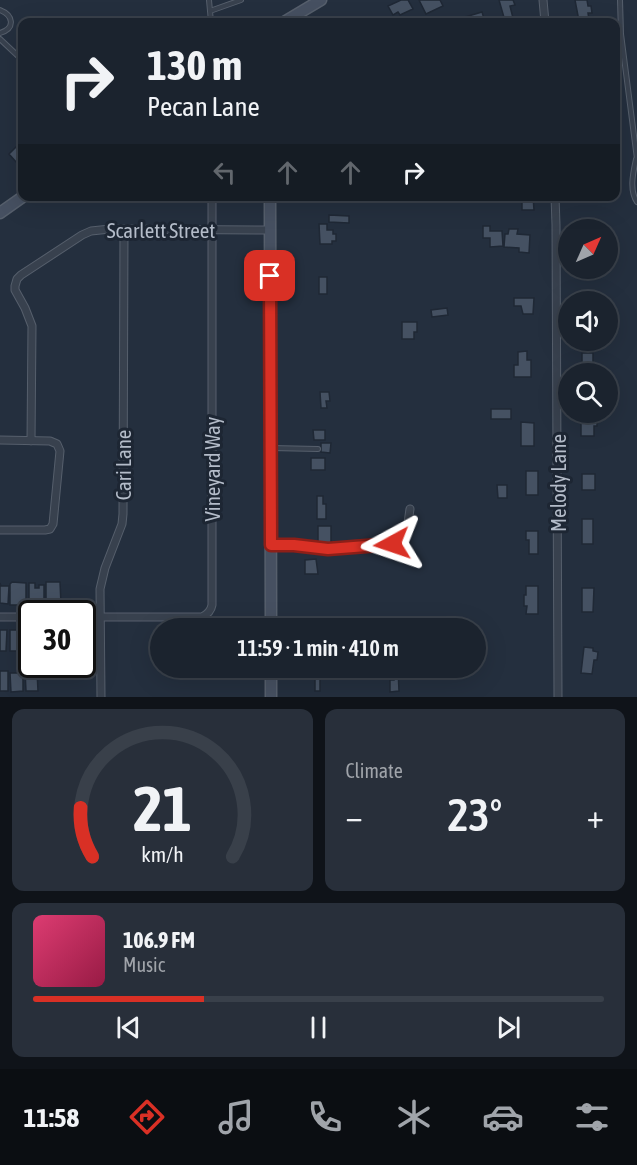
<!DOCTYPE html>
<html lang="en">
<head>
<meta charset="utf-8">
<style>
	body { margin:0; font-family:"Asap Condensed",sans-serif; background:#282f3a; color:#f1f3f6; height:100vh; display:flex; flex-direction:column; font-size:22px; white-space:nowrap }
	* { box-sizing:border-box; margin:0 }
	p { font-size:20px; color:#a0a4aa }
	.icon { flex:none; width:33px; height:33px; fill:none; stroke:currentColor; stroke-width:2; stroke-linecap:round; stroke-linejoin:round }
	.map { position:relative; height:697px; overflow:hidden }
	.sheet { display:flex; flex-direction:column; gap:12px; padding:12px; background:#0f1319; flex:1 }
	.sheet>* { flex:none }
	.top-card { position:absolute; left:18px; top:18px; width:602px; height:183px; border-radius:12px; box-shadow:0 6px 24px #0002,0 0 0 2px #39404a; background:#1b232e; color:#f1f3f6; overflow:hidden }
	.needle { width:39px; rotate:45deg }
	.controls { position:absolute; left:558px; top:219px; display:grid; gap:12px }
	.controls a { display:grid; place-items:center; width:60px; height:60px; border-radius:50%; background:#1b232e; box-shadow:0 6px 24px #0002,0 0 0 2px #39404a; font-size:30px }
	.speed { position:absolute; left:18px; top:600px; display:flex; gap:12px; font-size:30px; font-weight:700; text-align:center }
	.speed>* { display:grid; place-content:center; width:78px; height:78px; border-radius:50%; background:#1b232e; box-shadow:0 6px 24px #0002,0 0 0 2px #39404a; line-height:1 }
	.speed .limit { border:3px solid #111; border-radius:9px; background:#fff; color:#111 }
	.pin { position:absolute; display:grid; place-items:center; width:51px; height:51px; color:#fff; margin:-26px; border-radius:12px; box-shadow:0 3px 9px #0006 }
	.me { position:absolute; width:66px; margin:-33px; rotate:265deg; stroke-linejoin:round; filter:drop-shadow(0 0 4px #0008) }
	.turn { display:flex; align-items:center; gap:21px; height:126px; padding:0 30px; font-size:27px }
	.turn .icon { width:78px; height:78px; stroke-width:2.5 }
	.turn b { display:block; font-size:42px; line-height:51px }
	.lanes { display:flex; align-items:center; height:57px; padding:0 30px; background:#0003; justify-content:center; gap:30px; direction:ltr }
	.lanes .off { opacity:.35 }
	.big { font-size:45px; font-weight:600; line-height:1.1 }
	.sheet .card { flex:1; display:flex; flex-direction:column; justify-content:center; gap:9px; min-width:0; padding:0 21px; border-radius:12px; background:#282f3a }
	.sheet .dial { align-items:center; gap:0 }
	.dial svg { height:156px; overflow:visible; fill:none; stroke:#39404a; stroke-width:7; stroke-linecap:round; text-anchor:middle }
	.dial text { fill:#f1f3f6; stroke:none }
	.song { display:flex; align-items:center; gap:18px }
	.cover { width:72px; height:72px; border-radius:9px; background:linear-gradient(135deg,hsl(340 70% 55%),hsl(340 70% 35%)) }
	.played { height:6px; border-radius:3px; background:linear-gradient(90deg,#d93025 30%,#39404a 30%) }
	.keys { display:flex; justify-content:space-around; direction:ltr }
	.heat { display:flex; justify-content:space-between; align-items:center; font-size:33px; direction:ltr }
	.sheet .tiles { flex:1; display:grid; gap:12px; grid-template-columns:1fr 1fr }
	.card:last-child { grid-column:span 2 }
	.trip { position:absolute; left:150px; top:618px; width:336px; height:60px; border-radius:30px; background:#1b232e; box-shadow:0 6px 24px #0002,0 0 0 2px #39404a; font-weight:600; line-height:60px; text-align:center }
	.tab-bar { display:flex; height:96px; justify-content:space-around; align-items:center; background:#0b0e12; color:#a0a4aa }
	.tab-bar .icon { width:42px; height:42px }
	.tab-bar .selected { color:#d93025 }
	.tab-bar b { font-size:27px; color:#f1f3f6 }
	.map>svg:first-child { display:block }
	.building { fill:#455162; stroke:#1f2835; stroke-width:1.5 }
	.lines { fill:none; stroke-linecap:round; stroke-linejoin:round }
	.lane-casing { stroke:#565f6c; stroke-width:6 }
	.street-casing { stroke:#565f6c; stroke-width:9 }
	.secondary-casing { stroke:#565f6c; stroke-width:13 }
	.lane { stroke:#38414e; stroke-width:4 }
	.street { stroke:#38414e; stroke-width:7 }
	.secondary { stroke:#465061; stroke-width:10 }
	.route-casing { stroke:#8d1f18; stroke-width:15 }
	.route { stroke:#d93025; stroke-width:10 }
	.labels { text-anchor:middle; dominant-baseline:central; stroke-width:6; stroke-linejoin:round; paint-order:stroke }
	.street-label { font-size:21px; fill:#b4bcc9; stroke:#1d2633 }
</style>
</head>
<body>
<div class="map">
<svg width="637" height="697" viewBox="0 0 637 697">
	<rect width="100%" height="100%" fill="#242f3e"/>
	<path class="building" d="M401,0H408L413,9L400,15L398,12L393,15L388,6Z
		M419,0H440L443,6L426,14Z
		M499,0H513L515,5L510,6L513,18L505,21Z
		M575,0H587L588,6H591L592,13H588L589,20L579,21Z
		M482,12L485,22H466L465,17Z
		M22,141V159L17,163L9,154Z
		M522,196H533L534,210H522Z
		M329,215L349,216V223L329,222Z
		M319,224H327V230H333V234H336V241H332V244H320Z
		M483,226H490V231H502L503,246L490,247V238H483Z
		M509,229H518L517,234L530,235L529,253L519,252V248L504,247L505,234H508Z
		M319,277H327V294H319Z
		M514,298H534L533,314H523L521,306H514Z
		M447,308L448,315L432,317L431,310Z
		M402,322H417V332H414V339H402Z
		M527,351V360H531V377H514V365H518V352Z
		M582,353H593V374H582Z
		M320,392H329L330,401H326L327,408H321Z
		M491,409H511V419H491Z
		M581,412H591V420H597V426H594V436H581Z
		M521,422L534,423V446H521Z
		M313,430H325V440H314Z
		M321,443H331L330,453L321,452Z
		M311,458H325V470H311Z
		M526,471H538V495H526Z
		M582,474H595V490H582Z
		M497,485H507V498H498Z
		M317,496H323V504H326V519H317Z
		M582,519H593V544H582Z
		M318,526H331V545H318Z
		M526,531H538V554H529V540H526Z
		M316,559L318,574H305V560Z
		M12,582L26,583V603L20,602V605H10V584Z
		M46,582H60L61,604H57L56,602L54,605L46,604Z
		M0,583L1,586H9L8,604L0,603Z
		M29,583H35V588H39V585H44V604L29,605Z
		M526,586H538V614H526L527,606H524V595H526Z
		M582,588H594L593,612H582Z
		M0,630H7L6,651H0Z
		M10,630H22L23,651H10Z
		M32,630V651H27V631Z
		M584,647L593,648V651L598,652L597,660H594L592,674L581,673Z
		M315,669H320V691H315Z
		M394,669H398L399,691L390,692V680H394Z
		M0,671H8V691H0Z
		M25,671H37L38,691H26Z
		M10,673H23V691L11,692Z"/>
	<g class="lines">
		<g class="lane-casing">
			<path id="lane" d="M209,0L211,22
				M620,0L621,34L637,159
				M0,10C13,15 16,28 0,33
				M210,11L241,0
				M0,39L18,56L22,59
				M636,159C633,173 629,190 637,202
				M271,448L318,449
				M272,620H328"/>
		</g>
		<g class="street-casing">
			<path id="street" d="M543,0L545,22
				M555,196L556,225L558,697
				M0,440L50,441L57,444L60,451L53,524L50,529L45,530H0
				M31,441L32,326L25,308L15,290V286L17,279L21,275L82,235L91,231L110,229L270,230
				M271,545H294L329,549L392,544L408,523L410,509
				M0,617H32
				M82,617H202C208,614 211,611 212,605V196
				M101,697L100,589L105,568L122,524L123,514L124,229"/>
		</g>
		<g class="secondary-casing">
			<path id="secondary" d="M284,22L321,0
				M270,196L271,628
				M0,213L24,196
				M271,668V697"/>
		</g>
		<use href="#lane" class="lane"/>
		<use href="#street" class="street"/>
		<use href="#secondary" class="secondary"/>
	</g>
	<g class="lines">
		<g class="route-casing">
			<path id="route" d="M270,276L271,545H294L328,549L392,544"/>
		</g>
		<use href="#route" class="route"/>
	</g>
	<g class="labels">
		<g class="street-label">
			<text x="161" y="230">Scarlett Street</text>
			<text transform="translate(123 465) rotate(-90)">Cari Lane</text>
			<text transform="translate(212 469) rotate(-90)">Vineyard Way</text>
			<text transform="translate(558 483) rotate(-90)">Melody Lane</text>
		</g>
	</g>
</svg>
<div class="controls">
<a><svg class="needle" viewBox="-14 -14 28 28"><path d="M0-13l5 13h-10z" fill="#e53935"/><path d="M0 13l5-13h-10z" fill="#a0a4aa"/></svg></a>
<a><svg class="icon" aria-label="sound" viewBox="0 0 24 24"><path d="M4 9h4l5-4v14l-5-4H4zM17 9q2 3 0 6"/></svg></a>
<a><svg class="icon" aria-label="search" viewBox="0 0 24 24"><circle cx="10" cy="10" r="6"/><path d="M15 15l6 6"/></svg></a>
</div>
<div class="speed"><div class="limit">30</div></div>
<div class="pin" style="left:270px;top:276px;background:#d93025"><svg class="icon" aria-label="arrive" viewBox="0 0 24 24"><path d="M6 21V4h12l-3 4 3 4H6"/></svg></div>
<svg class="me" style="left:392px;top:544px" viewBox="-20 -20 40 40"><path d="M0-17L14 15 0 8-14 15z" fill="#d93025" stroke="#fff" stroke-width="4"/></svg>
<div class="trip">11:59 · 1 min · 410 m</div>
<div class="top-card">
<div class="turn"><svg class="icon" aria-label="right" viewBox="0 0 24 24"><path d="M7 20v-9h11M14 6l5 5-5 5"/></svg><div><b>130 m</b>Pecan Lane</div></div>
<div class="lanes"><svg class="icon off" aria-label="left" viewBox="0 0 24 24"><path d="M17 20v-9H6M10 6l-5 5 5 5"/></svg><svg class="icon off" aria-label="ahead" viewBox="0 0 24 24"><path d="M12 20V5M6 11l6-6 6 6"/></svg><svg class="icon off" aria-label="ahead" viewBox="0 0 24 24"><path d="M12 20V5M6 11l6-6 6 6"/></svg><svg class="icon" aria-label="right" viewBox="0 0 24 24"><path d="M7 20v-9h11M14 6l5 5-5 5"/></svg></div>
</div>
</div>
<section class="sheet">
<div class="tiles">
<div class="card dial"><svg viewBox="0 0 100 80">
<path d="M14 69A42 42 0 1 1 86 69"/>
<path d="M14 69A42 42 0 0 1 8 44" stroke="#d93025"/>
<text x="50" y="56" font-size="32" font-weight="700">21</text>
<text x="50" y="72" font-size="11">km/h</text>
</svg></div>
<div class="card"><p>Climate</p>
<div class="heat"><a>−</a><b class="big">23°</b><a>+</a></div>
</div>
<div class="card">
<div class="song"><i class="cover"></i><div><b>106.9 FM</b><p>Music</p></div></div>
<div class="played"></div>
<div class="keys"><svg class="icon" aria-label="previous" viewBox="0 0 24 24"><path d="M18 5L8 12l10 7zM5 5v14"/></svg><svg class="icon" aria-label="pause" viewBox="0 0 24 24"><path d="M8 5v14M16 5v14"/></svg><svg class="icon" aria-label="next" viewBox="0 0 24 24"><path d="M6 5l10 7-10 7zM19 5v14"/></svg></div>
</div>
</div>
</section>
<nav class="tab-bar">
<b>11:58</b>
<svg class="icon selected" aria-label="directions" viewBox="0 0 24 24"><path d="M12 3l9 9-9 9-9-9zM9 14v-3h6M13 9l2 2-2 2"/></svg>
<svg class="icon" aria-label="music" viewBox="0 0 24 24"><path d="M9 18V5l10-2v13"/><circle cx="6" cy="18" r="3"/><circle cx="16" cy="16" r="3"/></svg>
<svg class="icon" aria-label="phone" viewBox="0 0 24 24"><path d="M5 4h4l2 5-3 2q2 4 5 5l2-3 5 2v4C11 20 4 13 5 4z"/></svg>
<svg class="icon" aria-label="climate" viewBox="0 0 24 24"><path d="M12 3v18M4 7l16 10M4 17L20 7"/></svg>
<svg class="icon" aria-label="car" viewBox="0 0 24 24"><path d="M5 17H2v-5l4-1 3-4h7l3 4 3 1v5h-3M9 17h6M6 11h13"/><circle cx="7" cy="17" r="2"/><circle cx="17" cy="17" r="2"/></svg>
<svg class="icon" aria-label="filters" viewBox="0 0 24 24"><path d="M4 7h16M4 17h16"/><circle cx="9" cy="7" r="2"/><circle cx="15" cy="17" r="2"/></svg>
</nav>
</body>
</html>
